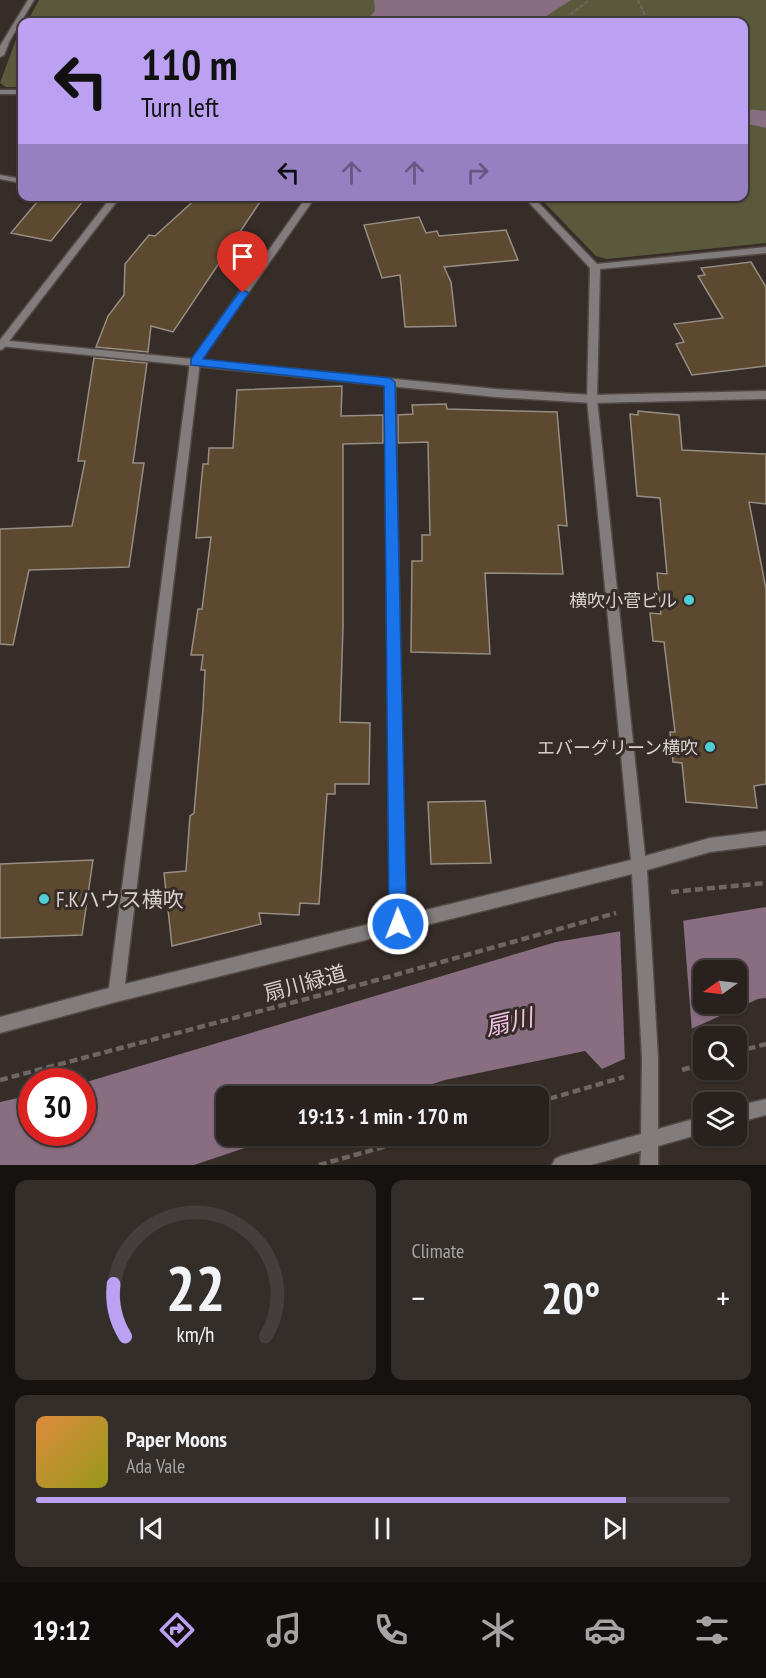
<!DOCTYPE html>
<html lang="en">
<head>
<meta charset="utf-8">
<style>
	body { margin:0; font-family:"PT Sans Narrow","Noto Sans JP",sans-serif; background:#342e2b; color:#f1f3f6; height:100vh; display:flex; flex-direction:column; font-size:22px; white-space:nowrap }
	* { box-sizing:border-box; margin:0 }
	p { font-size:20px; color:#a5a3a4 }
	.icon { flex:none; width:33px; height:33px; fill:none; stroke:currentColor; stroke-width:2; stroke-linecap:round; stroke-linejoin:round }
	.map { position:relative; height:1165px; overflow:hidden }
	.drawer { display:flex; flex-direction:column; gap:15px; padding:15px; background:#161210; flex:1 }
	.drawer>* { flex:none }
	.guide { position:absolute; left:18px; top:18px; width:730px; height:183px; border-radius:12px; box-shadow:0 2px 4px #0004,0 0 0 2px #443e3c; background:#bca0f2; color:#111; overflow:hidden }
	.needle { width:39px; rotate:256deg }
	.fabs { position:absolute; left:693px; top:960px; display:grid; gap:12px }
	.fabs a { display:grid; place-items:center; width:54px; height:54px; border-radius:12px; background:#28211e; box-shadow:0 2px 4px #0004,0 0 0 2px #443e3c; font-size:30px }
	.speed { position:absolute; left:18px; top:1068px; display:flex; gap:12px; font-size:30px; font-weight:700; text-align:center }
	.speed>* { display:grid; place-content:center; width:78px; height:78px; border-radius:50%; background:#28211e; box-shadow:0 2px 4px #0004,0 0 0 2px #443e3c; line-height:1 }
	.speed .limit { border:9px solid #d22; background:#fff; color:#111 }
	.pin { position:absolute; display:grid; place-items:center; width:51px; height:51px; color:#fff; margin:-62px -26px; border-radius:50% 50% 50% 0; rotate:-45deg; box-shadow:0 0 6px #0007 }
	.pin .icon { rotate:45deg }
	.me { position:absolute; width:66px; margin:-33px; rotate:359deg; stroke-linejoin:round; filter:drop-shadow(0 0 4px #0008) }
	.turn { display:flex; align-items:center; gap:21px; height:126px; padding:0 24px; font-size:27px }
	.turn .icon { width:78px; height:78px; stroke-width:2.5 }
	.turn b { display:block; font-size:42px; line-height:51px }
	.lanes { display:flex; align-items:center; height:57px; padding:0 24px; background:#0003; justify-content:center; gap:30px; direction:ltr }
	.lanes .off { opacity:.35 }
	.big { font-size:45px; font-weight:700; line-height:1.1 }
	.drawer .widget { flex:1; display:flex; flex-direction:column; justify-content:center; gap:9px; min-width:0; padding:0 21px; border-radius:12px; background:#342e2b }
	.drawer .dial { align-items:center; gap:0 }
	.dial svg { height:156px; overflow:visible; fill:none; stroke:#443e3c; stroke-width:7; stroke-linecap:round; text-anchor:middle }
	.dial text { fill:#f1f3f6; stroke:none }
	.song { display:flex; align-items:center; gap:18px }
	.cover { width:72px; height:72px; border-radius:9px; background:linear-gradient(135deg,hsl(30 70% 55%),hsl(60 70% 35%)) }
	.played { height:6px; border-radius:3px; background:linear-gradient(90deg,#bca0f2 85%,#443e3c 85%) }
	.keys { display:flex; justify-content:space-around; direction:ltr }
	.heat { display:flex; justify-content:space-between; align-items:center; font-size:33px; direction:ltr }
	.drawer .tiles { flex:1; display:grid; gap:15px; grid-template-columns:1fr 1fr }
	.widget:last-child { grid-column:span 2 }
	.trip { position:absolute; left:216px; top:1086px; width:333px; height:60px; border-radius:12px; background:#28211e; box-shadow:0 2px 4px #0004,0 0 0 2px #443e3c; font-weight:700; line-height:60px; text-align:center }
	.dock { display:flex; height:96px; justify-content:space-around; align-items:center; background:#100d0c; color:#a5a3a4 }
	.dock .icon { width:42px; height:42px }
	.dock .active { color:#bca0f2 }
	.dock b { font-size:27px; color:#f1f3f6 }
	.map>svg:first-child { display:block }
	.green { fill:#5a593b }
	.water { fill:#896d81; fill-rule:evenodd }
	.pier { fill:#362c28 }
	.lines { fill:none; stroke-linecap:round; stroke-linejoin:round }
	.stream { fill:#896d81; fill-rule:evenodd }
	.building { fill:#5c4930; stroke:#968e84; stroke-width:1.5 }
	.minor-casing { stroke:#534a46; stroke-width:3 }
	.tertiary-casing { stroke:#534a46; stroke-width:3 }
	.path-far1 { stroke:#6f6663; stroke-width:2; stroke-dasharray:4 2; stroke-linecap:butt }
	.path { stroke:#6f6663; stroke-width:4.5; stroke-dasharray:8 4; stroke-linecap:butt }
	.minor { fill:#827c7d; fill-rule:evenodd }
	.tertiary { fill:#827c7d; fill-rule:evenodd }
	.route { fill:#1a73e8; stroke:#114b97; stroke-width:1.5 }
	.poi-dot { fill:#51ccd5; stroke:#362c28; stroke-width:2 }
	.labels { text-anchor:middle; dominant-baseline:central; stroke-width:6; stroke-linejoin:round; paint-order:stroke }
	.poi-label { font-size:18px; fill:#d8d1cf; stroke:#362c28; text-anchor:end }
	.near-poi-label { font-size:21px; fill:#d8d1cf; stroke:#362c28; text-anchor:start }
	.near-street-label { font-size:21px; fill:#d8d1cf; stroke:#362c28 }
	.near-water-label { font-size:24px; font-style:italic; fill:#f7c3e8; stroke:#362c28 }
</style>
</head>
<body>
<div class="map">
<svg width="766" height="1165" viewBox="0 0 766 1165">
	<rect width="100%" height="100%" fill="#362c28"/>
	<path class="green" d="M39,0H766V243L607,259L596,256L539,197L744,196V22H27Z
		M22,28V87H6L0,83L18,34Z"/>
	<path class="water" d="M374,0H571L537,22H364L375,11Z
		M744,109L766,111V128L744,123Z
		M766,907V998L758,999L602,1069L585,1051L445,1080L396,1096H226V1136H281L194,1165H0V1102L31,1095L32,1132H82L83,1083L556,942ZM704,970H736V1004H704Z"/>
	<path class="pier" d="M683,918L692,1032L625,1062L620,929Z"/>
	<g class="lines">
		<path class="stream" d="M614,196H622L617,200H614Z"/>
	</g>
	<path class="building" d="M42,196H87L51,241L11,233Z
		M199,196H264L173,332L151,326L148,352L96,347L108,316L124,295L125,264L149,235L155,236Z
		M419,217L426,233L437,231L439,236L506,230L518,260L444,267L451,282L456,326L405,327L400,275L382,278L364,225Z
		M751,262L766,287V366L692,375L676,344L684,342L674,324L723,318L698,276L705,275L701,268Z
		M94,358L147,363L133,463H144L129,567L29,570L13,645L0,644V529L72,526L85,461H78Z
		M342,386L341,416L383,415V443L343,444V627L340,722L370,723L369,784H335V794H327L319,904L300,903L299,915L259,913L261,924L172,946L164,873L186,871L190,816L194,813L203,709L205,670H201L203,655H191L198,609H202L211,537L196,538L203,464H208L209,448H233L237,390Z
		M446,404L447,409L557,412L567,526L558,525L563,574L485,573L490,654L411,652L412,561H422V535H430L428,442L398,443V415L413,414L412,405Z
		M638,411L679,415L682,450L766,454V504L749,502L766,589V784L754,786L757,808L686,802L682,763L673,762L670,732H675L664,642L653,641L650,613L661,614L657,573L667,574L660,498L637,496L630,414L638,415Z
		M485,801L491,863L431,864L428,802Z
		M93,860L82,935L0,938V864Z"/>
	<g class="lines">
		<g class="minor-casing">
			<path id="minor" d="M28,0H34L10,40L4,55L0,57V46Z
				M0,90H22V94H0Z
				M0,175L22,179V183L0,179Z
				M112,196H121L3,349L0,350V340Z
				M307,196H316L200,362L125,984L390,919L385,382L390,378L395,382L405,915L631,860L587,399L590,268L523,196H532L597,264L766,247V253L600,269L597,399L645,856L710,838L766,831V845L710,852L647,870L658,1058V1129L704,1116V1133L658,1146V1165H640L641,1151L591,1165H552L555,1159L561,1156L641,1134L642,1058L632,874L116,1002L0,1033V1017L109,988L190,362Z
				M766,1099V1115L736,1123V1106Z"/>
		</g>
		<g class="tertiary-casing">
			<path id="tertiary" d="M0,340L496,389L592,395L766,391V399L592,403L496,397L0,346Z"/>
		</g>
		<path class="path-far1" d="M638,0L648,22
			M561,22L589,0"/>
		<path class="path" d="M671,892L766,883
			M736,1052L766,1044
			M682,1070L704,1063
			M0,1080L370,982L616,913
			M538,1102L624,1077
			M319,1165L422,1136"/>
		<use href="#minor" class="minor"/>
		<use href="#tertiary" class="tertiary"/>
	</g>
	<path class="route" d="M243,290L249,293L203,359L390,378L395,382L407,924L404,930L398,933L392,930L389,924L384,386L191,365V359L240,291Z"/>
	<g class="poi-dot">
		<circle cx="689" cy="600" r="6"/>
		<circle cx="710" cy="747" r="6"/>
		<circle cx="44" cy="899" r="6"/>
	</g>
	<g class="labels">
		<g class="poi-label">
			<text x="677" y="600">横吹小菅ビル</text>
			<text x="698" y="747">エバーグリーン横吹</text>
		</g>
		<g class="near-poi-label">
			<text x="56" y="899">F.Kハウス横吹</text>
		</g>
		<g class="near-street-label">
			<text transform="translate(305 983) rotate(-15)">扇川緑道</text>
		</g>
		<g class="near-water-label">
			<text transform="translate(509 1022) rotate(-13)">扇川</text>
		</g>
	</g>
</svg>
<div class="fabs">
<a><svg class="needle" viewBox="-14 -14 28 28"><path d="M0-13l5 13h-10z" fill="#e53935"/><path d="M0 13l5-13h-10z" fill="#a5a3a4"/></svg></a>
<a><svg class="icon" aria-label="search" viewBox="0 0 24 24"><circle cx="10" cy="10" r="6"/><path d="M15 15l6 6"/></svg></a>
<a><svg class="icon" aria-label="layers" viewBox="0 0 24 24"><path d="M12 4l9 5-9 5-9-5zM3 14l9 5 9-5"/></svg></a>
</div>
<div class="speed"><div class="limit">30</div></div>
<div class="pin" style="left:243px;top:293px;background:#d93025"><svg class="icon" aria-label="arrive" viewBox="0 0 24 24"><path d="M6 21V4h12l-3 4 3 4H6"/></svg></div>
<svg class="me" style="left:398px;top:924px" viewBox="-20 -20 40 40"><circle r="17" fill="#1a73e8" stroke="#fff" stroke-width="3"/><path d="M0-11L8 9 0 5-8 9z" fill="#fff"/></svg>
<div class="trip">19:13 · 1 min · 170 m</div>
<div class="guide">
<div class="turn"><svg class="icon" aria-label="left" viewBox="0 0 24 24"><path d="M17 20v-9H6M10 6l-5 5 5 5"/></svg><div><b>110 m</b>Turn left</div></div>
<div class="lanes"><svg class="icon" aria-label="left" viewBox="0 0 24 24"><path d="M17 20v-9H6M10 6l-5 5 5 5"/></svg><svg class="icon off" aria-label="ahead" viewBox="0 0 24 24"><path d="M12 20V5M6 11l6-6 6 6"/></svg><svg class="icon off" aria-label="ahead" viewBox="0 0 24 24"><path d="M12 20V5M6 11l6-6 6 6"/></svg><svg class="icon off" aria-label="right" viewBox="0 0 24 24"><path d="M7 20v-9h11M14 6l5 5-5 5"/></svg></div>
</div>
</div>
<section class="drawer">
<div class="tiles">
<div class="widget dial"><svg viewBox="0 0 100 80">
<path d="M14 69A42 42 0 1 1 86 69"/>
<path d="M14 69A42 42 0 0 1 8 42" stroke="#bca0f2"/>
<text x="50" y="56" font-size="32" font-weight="700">22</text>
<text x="50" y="72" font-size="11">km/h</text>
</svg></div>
<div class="widget"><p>Climate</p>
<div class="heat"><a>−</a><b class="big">20°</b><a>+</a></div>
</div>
<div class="widget">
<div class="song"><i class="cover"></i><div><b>Paper Moons</b><p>Ada Vale</p></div></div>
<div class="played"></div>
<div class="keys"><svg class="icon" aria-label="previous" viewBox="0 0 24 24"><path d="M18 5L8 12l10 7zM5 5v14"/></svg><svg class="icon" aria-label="pause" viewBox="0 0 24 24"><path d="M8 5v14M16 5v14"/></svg><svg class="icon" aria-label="next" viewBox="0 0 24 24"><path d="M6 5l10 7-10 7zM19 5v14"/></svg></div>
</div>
</div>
</section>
<nav class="dock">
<b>19:12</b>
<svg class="icon active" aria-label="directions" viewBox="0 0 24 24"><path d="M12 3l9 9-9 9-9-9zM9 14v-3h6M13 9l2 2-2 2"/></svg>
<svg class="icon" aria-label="music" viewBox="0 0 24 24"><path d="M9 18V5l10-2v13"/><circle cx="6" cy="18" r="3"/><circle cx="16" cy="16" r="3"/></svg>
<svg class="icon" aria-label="phone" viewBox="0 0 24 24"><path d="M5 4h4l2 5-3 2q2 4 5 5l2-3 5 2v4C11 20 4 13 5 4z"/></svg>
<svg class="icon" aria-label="climate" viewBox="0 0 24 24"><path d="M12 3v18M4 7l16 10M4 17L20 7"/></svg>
<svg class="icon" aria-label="car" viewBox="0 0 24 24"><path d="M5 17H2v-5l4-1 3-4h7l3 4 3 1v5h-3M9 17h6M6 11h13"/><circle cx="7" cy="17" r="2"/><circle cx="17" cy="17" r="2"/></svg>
<svg class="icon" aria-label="filters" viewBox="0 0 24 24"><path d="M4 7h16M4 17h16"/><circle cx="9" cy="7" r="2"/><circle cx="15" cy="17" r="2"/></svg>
</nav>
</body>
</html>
